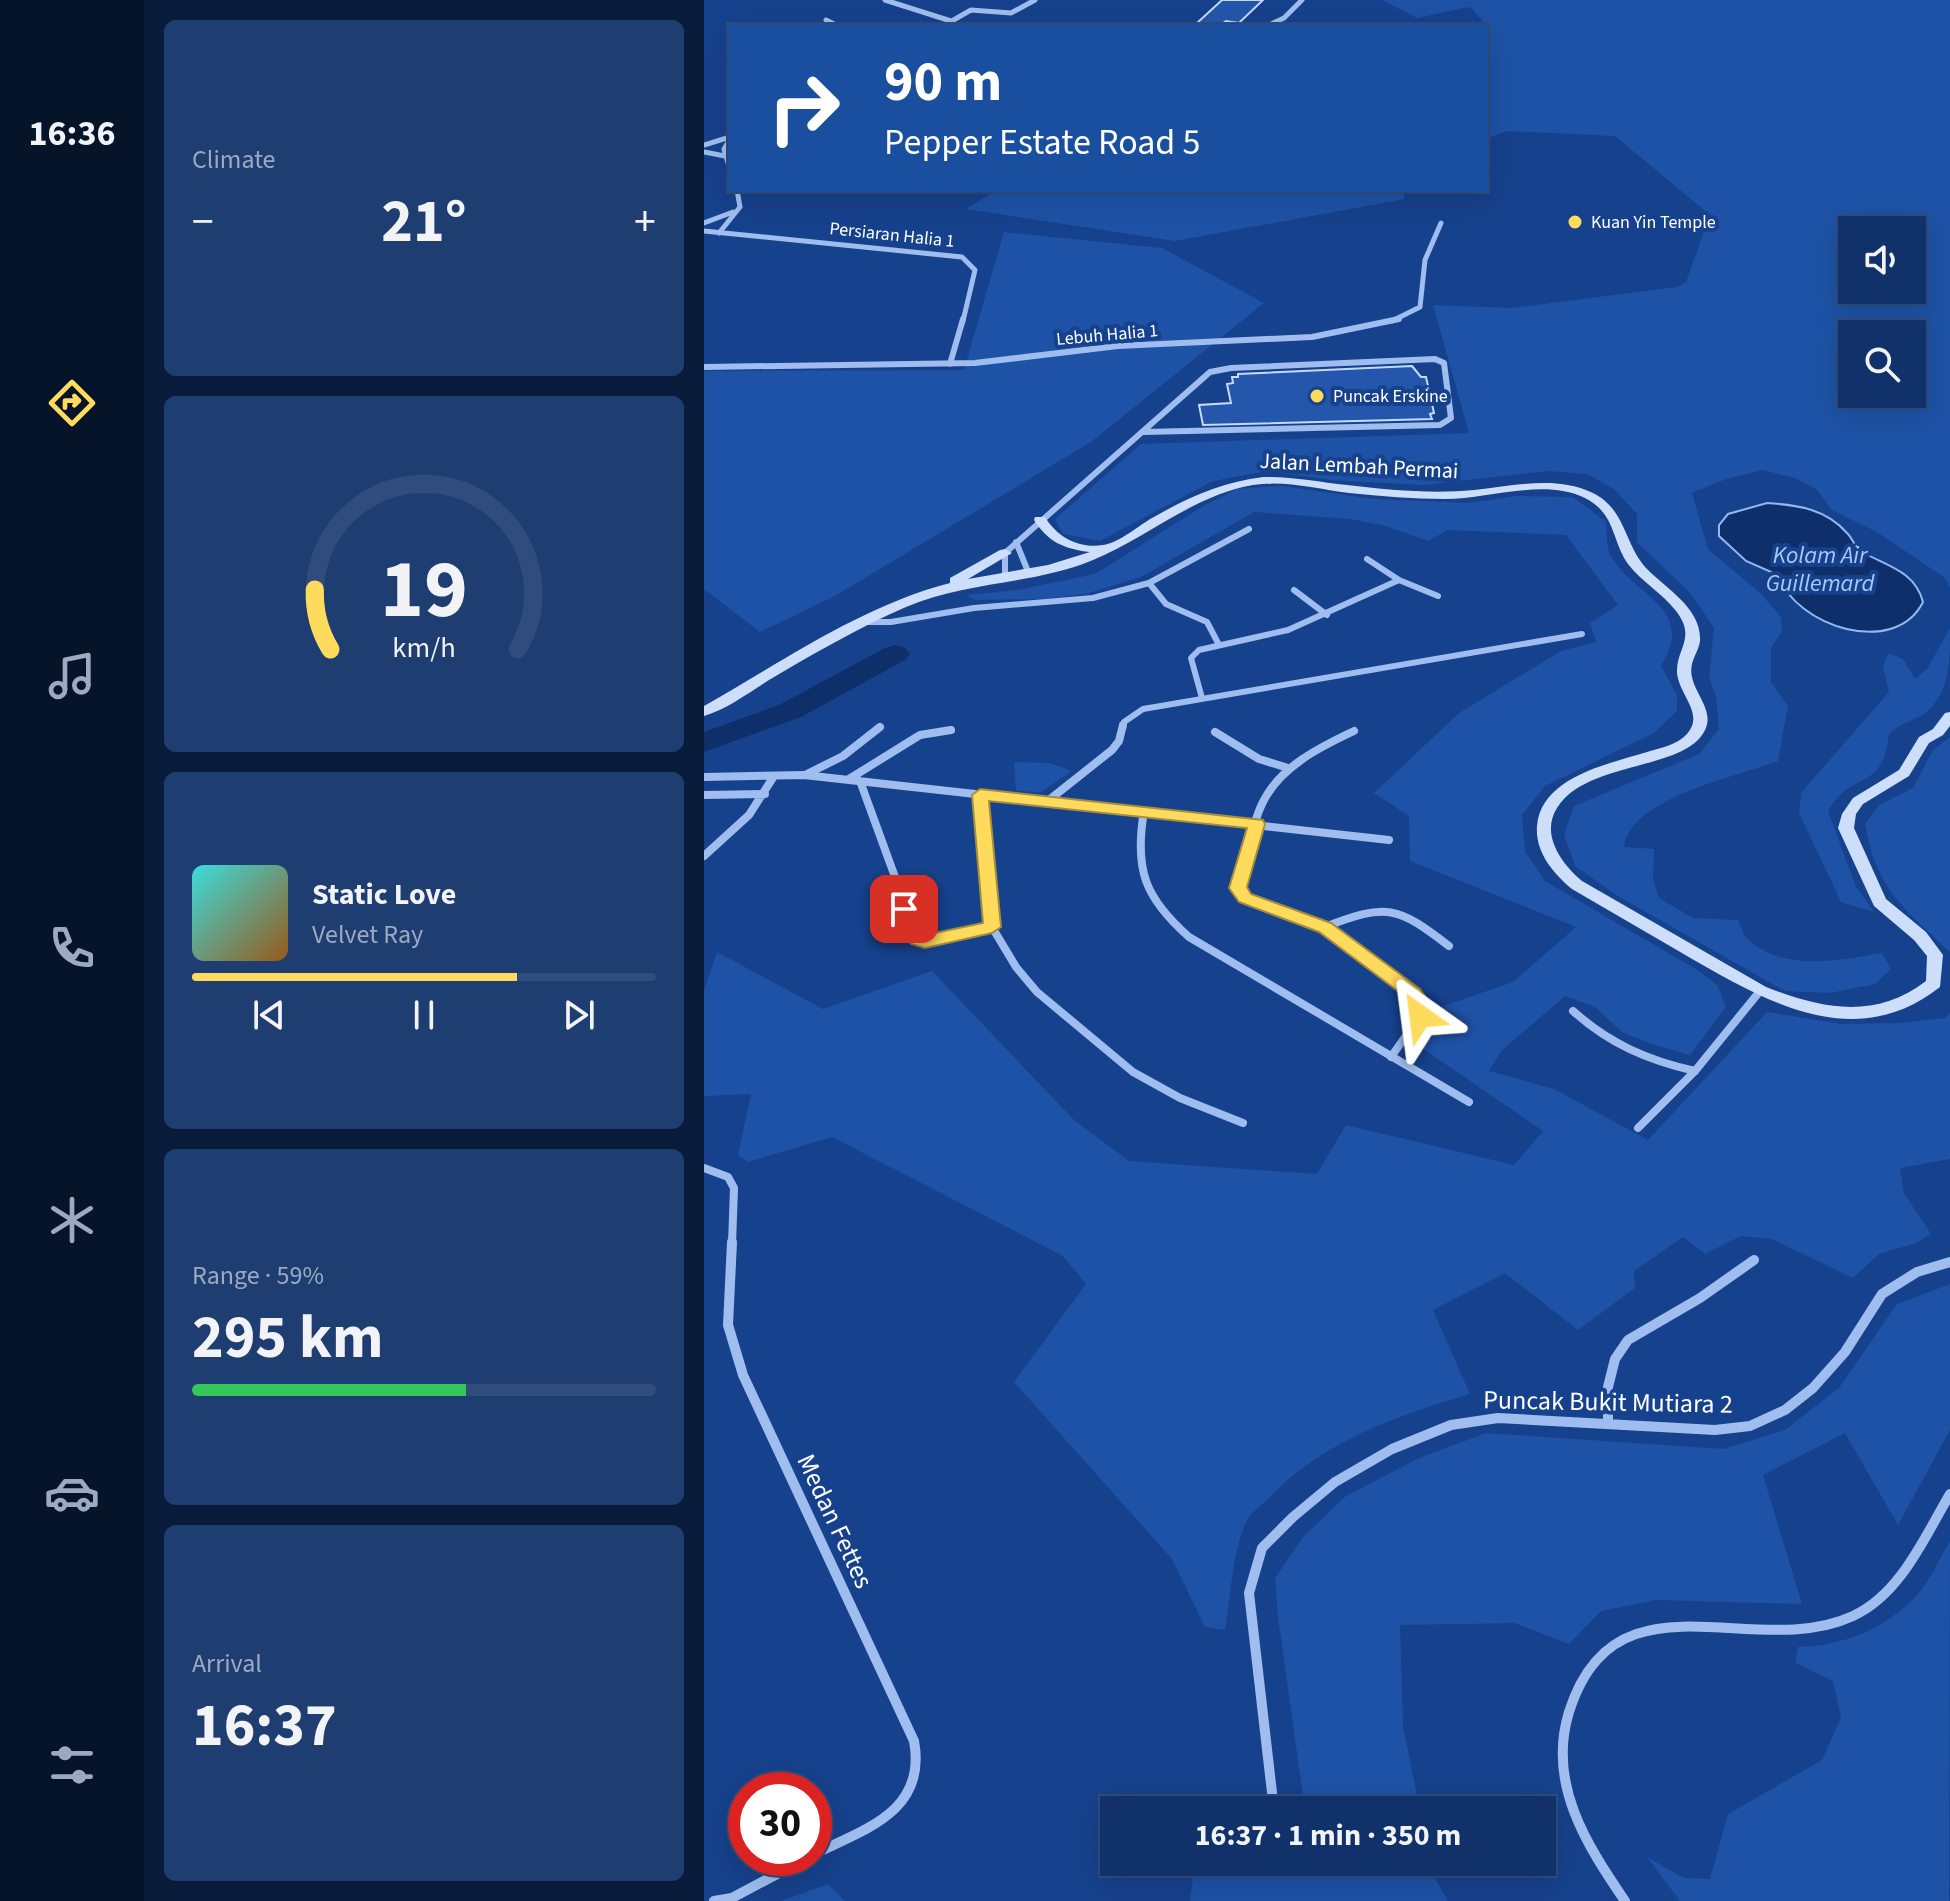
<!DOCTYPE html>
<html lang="en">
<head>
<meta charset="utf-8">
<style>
	body { margin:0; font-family:"Source Sans 3",sans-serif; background:#1e3d71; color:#f1f3f6; height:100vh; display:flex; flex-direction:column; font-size:30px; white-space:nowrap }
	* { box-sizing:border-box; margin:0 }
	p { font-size:26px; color:#9ca9c0 }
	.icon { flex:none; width:44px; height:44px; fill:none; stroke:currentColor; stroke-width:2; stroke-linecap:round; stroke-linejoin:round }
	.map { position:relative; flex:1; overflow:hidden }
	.sheet { display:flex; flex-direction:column; gap:20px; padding:20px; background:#091b3a; width:560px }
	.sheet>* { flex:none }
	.banner { position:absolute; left:24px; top:24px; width:760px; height:168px; border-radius:0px; box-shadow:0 8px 32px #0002,0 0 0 2px #304c7d; background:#1a4fa0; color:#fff; overflow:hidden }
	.controls { position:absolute; left:1134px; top:216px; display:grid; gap:16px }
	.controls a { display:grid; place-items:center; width:88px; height:88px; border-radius:0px; background:#103169; box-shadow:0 8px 32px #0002,0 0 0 2px #304c7d; font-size:40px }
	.speed { position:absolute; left:24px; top:1772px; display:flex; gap:16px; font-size:40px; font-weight:700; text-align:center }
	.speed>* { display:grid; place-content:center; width:104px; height:104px; border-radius:50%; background:#103169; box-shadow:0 8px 32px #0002,0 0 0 2px #304c7d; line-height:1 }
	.speed .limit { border:12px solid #d22; background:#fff; color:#111 }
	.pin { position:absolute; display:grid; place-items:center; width:68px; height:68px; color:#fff; margin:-34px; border-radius:16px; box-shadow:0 4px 12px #0006 }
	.me { position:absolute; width:88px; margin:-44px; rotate:329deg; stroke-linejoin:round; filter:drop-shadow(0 0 6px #0008) }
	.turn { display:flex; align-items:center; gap:28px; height:168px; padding:0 24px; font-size:36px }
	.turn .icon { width:104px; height:104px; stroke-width:2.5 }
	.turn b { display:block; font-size:56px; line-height:68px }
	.big { font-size:60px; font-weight:700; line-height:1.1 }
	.sheet .tile { flex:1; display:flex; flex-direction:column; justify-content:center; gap:12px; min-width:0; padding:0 28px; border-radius:12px; background:#1e3d71 }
	.sheet .dial { align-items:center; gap:0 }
	.dial svg { height:208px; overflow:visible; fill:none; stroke:#304c7d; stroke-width:7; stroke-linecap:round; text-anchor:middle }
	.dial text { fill:#f1f3f6; stroke:none }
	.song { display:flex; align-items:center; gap:24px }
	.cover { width:96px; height:96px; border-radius:12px; background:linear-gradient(135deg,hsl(180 70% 55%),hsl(30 70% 35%)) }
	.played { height:8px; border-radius:4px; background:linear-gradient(90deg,#ffdb5d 70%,#304c7d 70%) }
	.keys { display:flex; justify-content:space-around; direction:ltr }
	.heat { display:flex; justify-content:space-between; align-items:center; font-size:44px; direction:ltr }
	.charge { height:12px; border-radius:6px; background:linear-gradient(90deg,#34c759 59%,#304c7d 0) }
	.trip { position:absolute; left:396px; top:1796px; width:456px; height:80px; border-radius:0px; background:#103169; box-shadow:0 8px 32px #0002,0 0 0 2px #304c7d; font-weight:700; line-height:80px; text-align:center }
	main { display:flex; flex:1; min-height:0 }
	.tab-bar { display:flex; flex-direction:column; width:144px; justify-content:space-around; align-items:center; background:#06142a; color:#9ca9c0 }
	.tab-bar .icon { width:56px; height:56px }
	.tab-bar .on { color:#ffdb5d }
	.tab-bar b { font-size:36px; color:#f1f3f6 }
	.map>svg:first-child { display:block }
	.green { fill:#1e52a6; fill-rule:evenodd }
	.water { fill:#0e2f69; stroke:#91b8f2; stroke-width:2 }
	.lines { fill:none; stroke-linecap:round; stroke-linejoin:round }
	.river { fill:#0e2f69; fill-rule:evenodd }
	.building { fill:#2457ab; stroke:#c5dafb; stroke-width:2 }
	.street-far3 { stroke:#9fbeef; stroke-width:5 }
	.street-far2 { stroke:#9fbeef; stroke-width:6 }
	.street-far1 { stroke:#9fbeef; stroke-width:8 }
	.street { stroke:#9fbeef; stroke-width:10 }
	.secondary { fill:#cddefb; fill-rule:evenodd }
	.route { fill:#ffdb5d; stroke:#a68e3c; stroke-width:2 }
	.poi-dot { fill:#ffdb5d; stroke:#16418c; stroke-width:3 }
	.labels { text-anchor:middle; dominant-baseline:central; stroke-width:8; stroke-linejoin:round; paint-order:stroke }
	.far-poi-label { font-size:18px; fill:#fff; stroke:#16418c; text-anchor:start }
	.far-street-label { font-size:18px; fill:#fff; stroke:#16418c }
	.street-label { font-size:22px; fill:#fff; stroke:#16418c }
	.water-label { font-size:24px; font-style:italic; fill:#abc8f7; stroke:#16418c }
	.near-street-label { font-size:26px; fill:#fff; stroke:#16418c }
</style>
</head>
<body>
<main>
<nav class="tab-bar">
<b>16:36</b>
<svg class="icon on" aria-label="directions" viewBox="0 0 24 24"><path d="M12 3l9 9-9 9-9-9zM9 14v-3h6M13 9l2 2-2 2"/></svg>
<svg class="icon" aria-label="music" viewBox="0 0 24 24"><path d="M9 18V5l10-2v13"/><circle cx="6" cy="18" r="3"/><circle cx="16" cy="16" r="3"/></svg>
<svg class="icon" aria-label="phone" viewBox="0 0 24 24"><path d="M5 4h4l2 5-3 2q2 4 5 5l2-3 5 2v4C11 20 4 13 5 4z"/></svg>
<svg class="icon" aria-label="climate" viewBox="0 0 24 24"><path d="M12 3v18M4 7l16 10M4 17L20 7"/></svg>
<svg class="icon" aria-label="car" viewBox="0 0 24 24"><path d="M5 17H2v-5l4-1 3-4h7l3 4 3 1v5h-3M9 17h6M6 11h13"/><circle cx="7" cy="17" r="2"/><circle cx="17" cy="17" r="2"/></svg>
<svg class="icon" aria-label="filters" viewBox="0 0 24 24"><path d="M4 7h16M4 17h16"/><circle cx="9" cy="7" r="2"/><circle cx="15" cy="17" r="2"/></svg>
</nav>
<section class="sheet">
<div class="tile"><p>Climate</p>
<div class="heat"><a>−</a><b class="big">21°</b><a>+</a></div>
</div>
<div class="tile dial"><svg viewBox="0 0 100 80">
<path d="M14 69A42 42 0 1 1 86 69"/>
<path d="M14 69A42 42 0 0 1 8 46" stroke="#ffdb5d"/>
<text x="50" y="56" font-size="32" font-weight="700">19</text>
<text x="50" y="72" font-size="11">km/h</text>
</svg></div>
<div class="tile">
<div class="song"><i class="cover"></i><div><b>Static Love</b><p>Velvet Ray</p></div></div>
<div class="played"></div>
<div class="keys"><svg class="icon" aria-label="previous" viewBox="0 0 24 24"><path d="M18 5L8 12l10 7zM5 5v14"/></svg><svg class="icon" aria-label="pause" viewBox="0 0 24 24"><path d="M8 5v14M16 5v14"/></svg><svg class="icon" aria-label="next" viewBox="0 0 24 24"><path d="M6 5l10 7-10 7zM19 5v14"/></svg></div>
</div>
<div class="tile"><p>Range · 59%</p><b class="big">295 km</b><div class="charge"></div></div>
<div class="tile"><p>Arrival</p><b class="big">16:37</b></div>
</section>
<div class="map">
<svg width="1246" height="1901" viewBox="0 0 1246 1901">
	<rect width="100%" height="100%" fill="#16418c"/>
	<path class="green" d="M678,0H1246V588L1241,578L1173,532L1128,510L1113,490L1091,478L1058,470L1022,479L988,493L1004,549L1056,593L1077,617L1078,632L1067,648V682L1084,706L1074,761C1033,777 927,797 920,847L950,849L949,879L955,898L989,918L1034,920C1037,926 1040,937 1046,941C1082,972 1136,960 1178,953L1187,969L1171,984L1126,993L1081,991L912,895L871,866L860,835L870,806L995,754L1015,729L1012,697L1005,677L1010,628L987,594L933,542V514L910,489L883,474L844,471L719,485L626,480L564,471L509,481L396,541L359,534L351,519L437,444L765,433L729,305L808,308L973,287L982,282L1006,215L911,136L803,131L782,139V25L766,7L713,18ZM1148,230H1208V290H1148ZM1148,334H1208V394H1148Z
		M293,190H698L701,199L471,241L262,209Z
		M300,232L458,248L560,303L387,442L131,596L56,632L0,589V371L260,370Z
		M577,486L670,499L765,503L812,496L869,497L902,522C903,532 902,545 906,554C928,597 994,606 957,666L973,695V711L950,733L841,786L818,815L821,851L841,881L995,971L1014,986L1022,1007L986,1055L950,1045L918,1032L891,1007L861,996L798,1050L785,1071L850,1089L944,1140L1063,1012L1137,1024L1195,1023L1241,1018L1246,1013V1159L1196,1168L1200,1193L1227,1234L1212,1243L1175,1254L1149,1278L1068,1239L1037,1236L1001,1254L979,1237L930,1271L931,1288L874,1330L801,1273L729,1310L766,1394C692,1416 617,1442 563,1500C556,1506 546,1514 542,1522C528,1554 527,1596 521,1630L501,1627L468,1559L310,1382L382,1284L359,1256L128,1137L44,1162L34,1155L47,1094L0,1096V990L13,952L119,1009L228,971L370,1120L425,1161L613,1174L642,1125L810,1165L839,1131L712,1044L731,1009L809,982L872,927L706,861L705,816L670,793L755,713L857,651L892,642L886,623L914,605L862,535L744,530L724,541L682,526L647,519L550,512L437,577L382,594L337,599L271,600L263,595L313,590L391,574L499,506L533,489Z
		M1246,628C1246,662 1246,697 1217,716C1204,722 1196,724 1185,734C1179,793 1148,769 1124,811L1152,887L1170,912L1137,902L1095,813L1097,793L1185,692L1179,666L1184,653L1199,659L1211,679L1223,669Z
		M1246,737V952C1200,908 1173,891 1161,824L1175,805L1209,788L1229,750Z
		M310,762L346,763L368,771L337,792L312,791Z
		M1246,1284V1430L1194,1525L1141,1433L1059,1475L1098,1604L952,1600L897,1611L865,1644L810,1623L696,1625L699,1726L716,1810H601L574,1617L571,1578L599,1537L642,1496L715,1458L782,1433L1020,1449L1081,1430L1135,1388L1193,1304Z
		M1246,1541L1245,1901H976L943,1857L980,1878L1006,1879L1024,1814L1118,1760L1137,1718L1129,1681L1091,1663L1094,1647C1141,1645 1180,1630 1213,1595C1226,1580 1236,1558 1246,1541Z
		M491,1862H559L571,1877L590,1874L594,1862H726L729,1875L744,1901H486Z
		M124,1884L141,1901H77Z"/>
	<path class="water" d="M1063,503C1094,505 1122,509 1143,533C1149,539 1151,548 1158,552C1183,566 1211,571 1219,602C1191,658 1092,627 1074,575L1042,561L1015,536V525L1024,514Z"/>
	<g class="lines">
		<path class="river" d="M191,645L201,648L206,654L201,660L97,717L0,752V732L75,705L181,648Z"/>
	</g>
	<path class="building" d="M518,0H559L535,23L522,21L515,26L493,23Z
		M708,366L717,377H722L730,413L726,414L728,419L499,425L495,405L527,403L523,384L529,383L528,377H534V374Z"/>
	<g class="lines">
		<path class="street-far3" d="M181,0L247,21
			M122,20L134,26
			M239,26L267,10L307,13L331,0
			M563,26L580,18L598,0
			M26,139L20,149L26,170
			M0,145L26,137
			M0,152L21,156
			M0,223L29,212
			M0,231L258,257L271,270L259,321
			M15,233L36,207L33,190
			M688,321L716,307L721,260L737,223"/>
		<path class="street-far2" d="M246,364L259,319
			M0,367L271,363L414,346L608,337L695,319
			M312,542L325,574
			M663,559L695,580L734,596
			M301,577V553L506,372L527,368L731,359L740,363L747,418L736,425L440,432
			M445,583L462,604L503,622L514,643
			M590,590L623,615
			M162,622H187L270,608L389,598L445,583L545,529
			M498,698L487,658L495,650L584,630L695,580
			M419,727L420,722L439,709L878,634"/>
		<path class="street-far1" d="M650,731C616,747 575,767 558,804C546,829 542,861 534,888L541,898L621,927L709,993L718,1005L716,1016L687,1057
			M511,732L555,759L584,768
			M101,775L139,756L176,727
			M0,777L100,775L685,840
			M145,779L216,735L247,730
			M156,781L214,940L221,942L288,927
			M0,795L61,794
			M276,795L288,927L312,967L333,992L429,1072L476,1098L539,1123
			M345,800L408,750L415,741L419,725
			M440,811C430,870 441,898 485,937L765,1102
			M0,856L45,815L70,776
			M621,927C683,903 693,906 745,946
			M869,1011C906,1044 943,1060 991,1071
			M934,1128L991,1071L1056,991
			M0,1168L24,1177L30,1188L28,1244"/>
		<path class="street" d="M28,1242L24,1325L39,1375L210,1741C223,1811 162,1829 110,1854
			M904,1422V1387L911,1359L924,1340L996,1298L1050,1260
			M570,1810L545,1593L558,1548L589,1517L631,1482L688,1449L747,1425L794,1418L1011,1430L1046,1426L1081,1410L1109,1388L1141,1352L1178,1294L1213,1272L1246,1262
			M10,1901L28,1898L103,1858
			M921,1901C882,1844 843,1783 865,1712C911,1566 1050,1662 1149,1616C1197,1594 1221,1536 1246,1494"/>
		<path class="secondary" d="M559,477C587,476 615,482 643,485C685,490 728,494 770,490C809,486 852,475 889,493C923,510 920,546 944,570C963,589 998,609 996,641C995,649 990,656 988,664C982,689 1014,708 1000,732C978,771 882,761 853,808C836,835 858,864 878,881L1062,987C1118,1009 1171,1020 1222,981L1223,956L1210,940L1170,906L1134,828L1138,814L1149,798L1195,770L1215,737L1229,729L1241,713L1246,712V726L1239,735L1225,743L1205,776L1159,804L1152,814L1150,828L1182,899L1222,932L1239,955L1236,987C1151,1054 1063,1002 983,956C945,934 906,911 868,889C849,873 831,852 833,826C837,777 904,764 943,752C956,748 973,745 983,734C1001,714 975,695 973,673C972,648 993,638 972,611C958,593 938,582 924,564C907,539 912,514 881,498C839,478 785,499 741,499C709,499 677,496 645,493C613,489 581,480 549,485C490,495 443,538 389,560C329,585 262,581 202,607C154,628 109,654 65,680C44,693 23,709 0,716V706C78,662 157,606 246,583V578L296,550L301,549L308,553L264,579L344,565L386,552C360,549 344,542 330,520L331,517H341C353,537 375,549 399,545C415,543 434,526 448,518C483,498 518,482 559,477Z"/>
	</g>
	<path class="route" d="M276,789L559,820L561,824L543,887L547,894L627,923L716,989L727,1005L726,1016L716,1022L710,1020L708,1006L703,998L615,932L535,902L525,888L543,828L285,801L297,927L288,933L221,948L207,944L200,934L191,909L194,905H207L221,935L279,923L268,795Z"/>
	<g class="poi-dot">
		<circle cx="871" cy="222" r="8"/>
		<circle cx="613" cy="396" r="8"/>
	</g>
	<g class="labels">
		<g class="far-poi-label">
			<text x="887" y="222">Kuan Yin Temple</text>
			<text x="629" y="396">Puncak Erskine</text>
		</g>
		<g class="far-street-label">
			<text transform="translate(188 235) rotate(6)">Persiaran Halia 1</text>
			<text transform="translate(403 335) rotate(-5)">Lebuh Halia 1</text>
		</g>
		<g class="street-label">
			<text transform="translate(655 466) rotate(3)">Jalan Lembah Permai</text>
		</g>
		<g class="water-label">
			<text x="1116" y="555">Kolam Air<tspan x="1116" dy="28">Guillemard</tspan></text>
		</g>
		<g class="near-street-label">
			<text transform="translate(904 1402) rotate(1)">Puncak Bukit Mutiara 2</text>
			<text transform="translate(131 1521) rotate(65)">Medan Fettes</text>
		</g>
	</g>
</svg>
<div class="controls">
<a><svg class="icon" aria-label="sound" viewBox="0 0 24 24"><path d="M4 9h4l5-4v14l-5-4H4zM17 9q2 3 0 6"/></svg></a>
<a><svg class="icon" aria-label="search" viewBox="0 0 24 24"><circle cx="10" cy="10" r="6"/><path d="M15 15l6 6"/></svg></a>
</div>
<div class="speed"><div class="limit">30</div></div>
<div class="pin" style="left:200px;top:909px;background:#d93025"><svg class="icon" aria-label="arrive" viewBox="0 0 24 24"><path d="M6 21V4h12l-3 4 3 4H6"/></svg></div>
<svg class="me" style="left:716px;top:1016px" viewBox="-20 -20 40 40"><path d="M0-17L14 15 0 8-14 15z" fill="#ffdb5d" stroke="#fff" stroke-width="4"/></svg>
<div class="trip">16:37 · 1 min · 350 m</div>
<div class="banner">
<div class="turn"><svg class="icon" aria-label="right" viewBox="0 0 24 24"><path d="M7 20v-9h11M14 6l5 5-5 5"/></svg><div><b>90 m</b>Pepper Estate Road 5</div></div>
</div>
</div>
</main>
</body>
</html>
